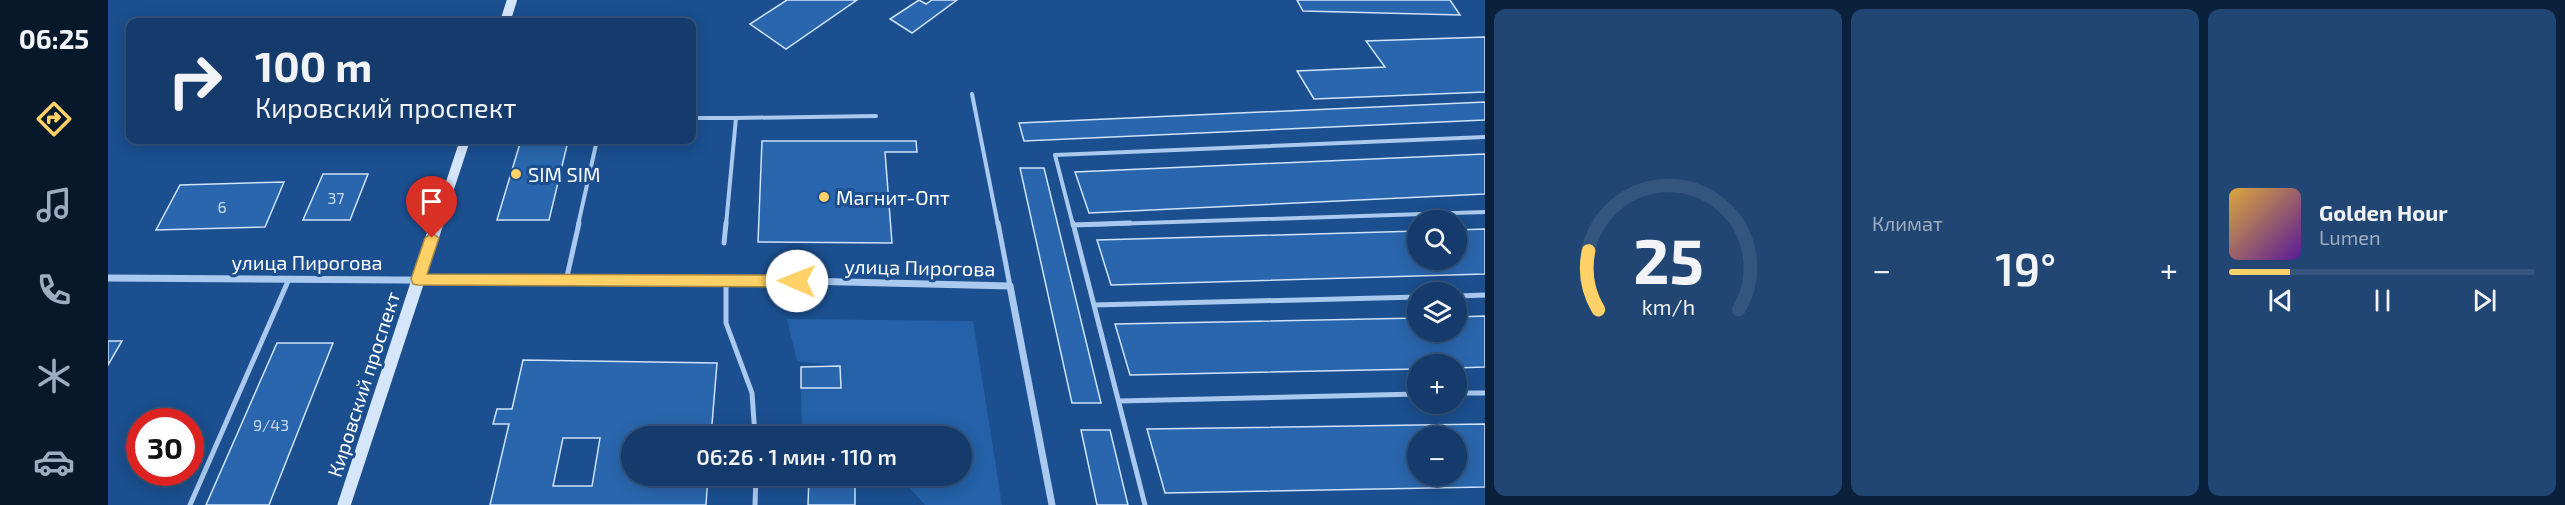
<!DOCTYPE html>
<html lang="ru">
<head>
<meta charset="utf-8">
<style>
	body { margin:0; font-family:"Exo 2",sans-serif; background:#214673; color:#f1f3f6; height:100vh; display:flex; flex-direction:column; font-size:22px; white-space:nowrap }
	* { box-sizing:border-box; margin:0 }
	p { font-size:20px; color:#9dadc1 }
	.icon { flex:none; width:33px; height:33px; fill:none; stroke:currentColor; stroke-width:2; stroke-linecap:round; stroke-linejoin:round }
	.map { position:relative; flex:1; overflow:hidden }
	.panel { display:flex; flex-direction:column; gap:9px; padding:9px; background:#0b203b; width:1080px }
	.panel>* { flex:none }
	.hud { position:absolute; left:18px; top:18px; width:570px; height:126px; border-radius:12px; box-shadow:0 3px 15px #0003,0 0 0 2px #33557e; background:#143b6b; color:#f1f3f6; overflow:hidden }
	.controls { position:absolute; left:1299px; top:210px; display:grid; gap:12px }
	.controls a { display:grid; place-items:center; width:60px; height:60px; border-radius:50%; background:#143b6b; box-shadow:0 3px 15px #0003,0 0 0 2px #33557e; font-size:30px }
	.speed { position:absolute; left:18px; top:408px; display:flex; gap:12px; font-size:30px; font-weight:700; text-align:center }
	.speed>* { display:grid; place-content:center; width:78px; height:78px; border-radius:50%; background:#143b6b; box-shadow:0 3px 15px #0003,0 0 0 2px #33557e; line-height:1 }
	.speed .limit { border:9px solid #d22; background:#fff; color:#111 }
	.pin { position:absolute; display:grid; place-items:center; width:51px; height:51px; color:#fff; margin:-62px -26px; border-radius:50% 50% 50% 0; rotate:-45deg; box-shadow:0 0 6px #0007 }
	.pin .icon { rotate:45deg }
	.me { position:absolute; width:66px; margin:-33px; rotate:271deg; stroke-linejoin:round; filter:drop-shadow(0 0 4px #0008) }
	.turn { display:flex; align-items:center; gap:21px; height:126px; padding:0 30px; font-size:27px }
	.turn .icon { width:78px; height:78px; stroke-width:2.5 }
	.turn b { display:block; font-size:42px; line-height:51px }
	.big { font-size:45px; font-weight:600; line-height:1.1 }
	.panel .card { flex:1; display:flex; flex-direction:column; justify-content:center; gap:9px; min-width:0; padding:0 21px; border-radius:12px; background:#214673 }
	.panel .dial { align-items:center; gap:0 }
	.dial svg { height:156px; overflow:visible; fill:none; stroke:#33557e; stroke-width:7; stroke-linecap:round; text-anchor:middle }
	.dial text { fill:#f1f3f6; stroke:none }
	.song { display:flex; align-items:center; gap:18px }
	.cover { width:72px; height:72px; border-radius:9px; background:linear-gradient(135deg,hsl(40 70% 55%),hsl(270 70% 35%)) }
	.played { height:6px; border-radius:3px; background:linear-gradient(90deg,#ffd166 20%,#33557e 20%) }
	.keys { display:flex; justify-content:space-around; direction:ltr }
	.heat { display:flex; justify-content:space-between; align-items:center; font-size:33px; direction:ltr }
	.panel .tiles { flex:1; display:grid; gap:9px; grid-template-columns:repeat(3,1fr) }
	.trip { position:absolute; left:513px; top:426px; width:351px; height:60px; border-radius:30px; background:#143b6b; box-shadow:0 3px 15px #0003,0 0 0 2px #33557e; font-weight:600; line-height:60px; text-align:center }
	main { display:flex; flex:1; min-height:0 }
	.dock { display:flex; flex-direction:column; width:108px; justify-content:space-around; align-items:center; background:#08182b; color:#9dadc1 }
	.dock .icon { width:42px; height:42px }
	.dock .current { color:#ffd166 }
	.dock b { font-size:27px; color:#f1f3f6 }
	.map>svg:first-child { display:block }
	.green { fill:#2461a8 }
	.building { fill:#2a66ad; stroke:#cfe3fa; stroke-width:1.5; fill-rule:evenodd }
	.lines { fill:none; stroke-linecap:round; stroke-linejoin:round }
	.service-far1 { stroke:#a9c9ee; stroke-width:4 }
	.service { stroke:#a9c9ee; stroke-width:5 }
	.minor { stroke:#a9c9ee; stroke-width:7 }
	.secondary-far1 { stroke:#d6e6fa; stroke-width:10 }
	.secondary { stroke:#d6e6fa; stroke-width:13 }
	.route { fill:#ffd166; stroke:#a68842; stroke-width:1.5 }
	.poi-dot { fill:#ffd166; stroke:#1b4f8f; stroke-width:2 }
	.labels { text-anchor:middle; dominant-baseline:central; stroke-width:6; stroke-linejoin:round; paint-order:stroke }
	.number-label { font-size:16px; fill:#cad9ea }
	.poi-label { font-size:20px; fill:#fff; stroke:#1b4f8f; text-anchor:start }
	.street-label { font-size:20px; fill:#fff; stroke:#1b4f8f }
</style>
</head>
<body>
<main>
<nav class="dock">
<b>06:25</b>
<svg class="icon current" aria-label="directions" viewBox="0 0 24 24"><path d="M12 3l9 9-9 9-9-9zM9 14v-3h6M13 9l2 2-2 2"/></svg>
<svg class="icon" aria-label="music" viewBox="0 0 24 24"><path d="M9 18V5l10-2v13"/><circle cx="6" cy="18" r="3"/><circle cx="16" cy="16" r="3"/></svg>
<svg class="icon" aria-label="phone" viewBox="0 0 24 24"><path d="M5 4h4l2 5-3 2q2 4 5 5l2-3 5 2v4C11 20 4 13 5 4z"/></svg>
<svg class="icon" aria-label="climate" viewBox="0 0 24 24"><path d="M12 3v18M4 7l16 10M4 17L20 7"/></svg>
<svg class="icon" aria-label="car" viewBox="0 0 24 24"><path d="M5 17H2v-5l4-1 3-4h7l3 4 3 1v5h-3M9 17h6M6 11h13"/><circle cx="7" cy="17" r="2"/><circle cx="17" cy="17" r="2"/></svg>
</nav>
<div class="map">
<svg width="1377" height="505" viewBox="0 0 1377 505">
	<rect width="100%" height="100%" fill="#1b4f8f"/>
	<path class="green" d="M679,319L865,321L894,505H817L799,485L761,476H854V436H694L693,388H732L731,366L689,361Z"/>
	<path class="building" d="M679,0H749L678,49L642,24Z
		M811,0L818,4L824,0H849L804,33L782,19Z
		M1189,0H1342L1352,15L1195,11Z
		M1377,37V92L1206,99L1189,71L1277,67L1258,41Z
		M1377,102V120L916,141L911,123Z
		M413,140H473L460,141L441,220H389Z
		M654,141H808L809,152H777L784,243L650,242Z
		M1377,154V194L981,213L967,172Z
		M912,168H936L993,403H964Z
		M215,174H260L242,220H195Z
		M176,182L157,227L48,230L72,185Z
		M1377,229V274L1003,285L989,240L1310,231V260H1348V230Z
		M1377,316V367L1348,368V364H1310V369L1022,375L1007,324L1310,318V332H1348V317Z
		M0,341H14L0,365Z
		M169,343H225L161,505H98Z
		M415,360L609,363L603,436H524V476H600L598,505H382L401,424H385L389,409H404ZM455,438H492L484,486H445Z
		M732,366L733,388H693V367Z
		M1377,424V487L1057,493L1039,429ZM1310,436H1348V476H1310Z
		M973,430H1002L1020,505H989Z
		M701,476H747V505H700Z"/>
	<g class="lines">
		<path class="service-far1" d="M864,94L890,225
			M584,118H628L618,225
			M628,118L768,116
			M470,225L489,140
			M965,225L947,155L1377,137
			M974,225L1377,212"/>
		<path class="service" d="M890,223L902,286
			M965,223L1037,505
			M965,225L1022,223
			M616,243L618,223
			M618,279V323L644,393L647,436
			M458,281L471,223
			M1348,296L1377,295
			M986,305L1310,297
			M1348,393H1377
			M1011,401L1310,394
			M82,505L181,279
			M647,505L648,476"/>
		<path class="minor" d="M0,278L458,281L618,279L902,286L944,505"/>
		<path class="secondary-far1" d="M397,22L404,0
			M329,225L357,140"/>
		<path class="secondary" d="M236,505L329,223"/>
	</g>
	<path class="route" d="M324,233L331,238L319,274L689,275L694,277L696,281L694,285L689,287L310,285L305,284L303,279L317,238Z"/>
	<g class="poi-dot">
		<circle cx="408" cy="174" r="6"/>
		<circle cx="716" cy="197" r="6"/>
	</g>
	<g class="labels">
		<g class="number-label">
			<text x="228" y="197">37</text>
			<text x="114" y="206">6</text>
			<text x="163" y="424">9/43</text>
		</g>
		<g class="poi-label">
			<text x="420" y="174">SIM SIM</text>
			<text x="728" y="197">Магнит-Опт</text>
		</g>
		<g class="street-label">
			<text x="199" y="262">улица Пирогова</text>
			<text transform="translate(812 267) rotate(1)">улица Пирогова</text>
			<text transform="translate(255 384) rotate(-72)">Кировский проспект</text>
		</g>
	</g>
</svg>
<div class="controls">
<a><svg class="icon" aria-label="search" viewBox="0 0 24 24"><circle cx="10" cy="10" r="6"/><path d="M15 15l6 6"/></svg></a>
<a><svg class="icon" aria-label="layers" viewBox="0 0 24 24"><path d="M12 4l9 5-9 5-9-5zM3 14l9 5 9-5"/></svg></a>
<a>+</a>
<a>−</a>
</div>
<div class="speed"><div class="limit">30</div></div>
<div class="pin" style="left:324px;top:238px;background:#d93025"><svg class="icon" aria-label="arrive" viewBox="0 0 24 24"><path d="M6 21V4h12l-3 4 3 4H6"/></svg></div>
<svg class="me" style="left:689px;top:281px" viewBox="-20 -20 40 40"><circle r="19" fill="#fff"/><path d="M0-13L10 11 0 6-10 11z" fill="#ffd166"/></svg>
<div class="trip">06:26 · 1 мин · 110 m</div>
<div class="hud">
<div class="turn"><svg class="icon" aria-label="right" viewBox="0 0 24 24"><path d="M7 20v-9h11M14 6l5 5-5 5"/></svg><div><b>100 m</b>Кировский проспект</div></div>
</div>
</div>
<section class="panel">
<div class="tiles">
<div class="card dial"><svg viewBox="0 0 100 80">
<path d="M14 69A42 42 0 1 1 86 69"/>
<path d="M14 69A42 42 0 0 1 9 39" stroke="#ffd166"/>
<text x="50" y="56" font-size="32" font-weight="700">25</text>
<text x="50" y="72" font-size="11">km/h</text>
</svg></div>
<div class="card"><p>Климат</p>
<div class="heat"><a>−</a><b class="big">19°</b><a>+</a></div>
</div>
<div class="card">
<div class="song"><i class="cover"></i><div><b>Golden Hour</b><p>Lumen</p></div></div>
<div class="played"></div>
<div class="keys"><svg class="icon" aria-label="previous" viewBox="0 0 24 24"><path d="M18 5L8 12l10 7zM5 5v14"/></svg><svg class="icon" aria-label="pause" viewBox="0 0 24 24"><path d="M8 5v14M16 5v14"/></svg><svg class="icon" aria-label="next" viewBox="0 0 24 24"><path d="M6 5l10 7-10 7zM19 5v14"/></svg></div>
</div>
</div>
</section>
</main>
</body>
</html>
